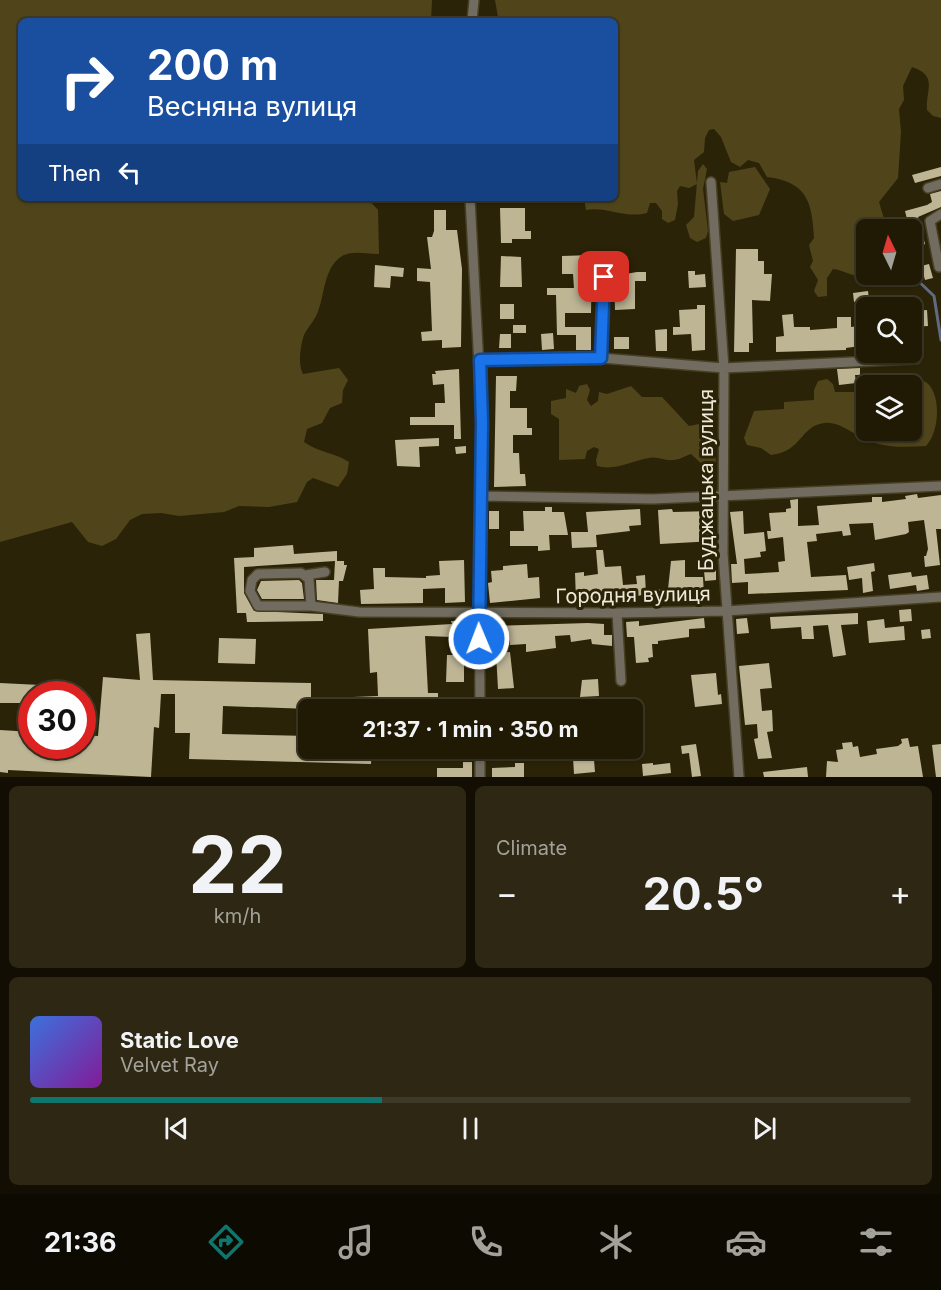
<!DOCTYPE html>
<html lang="en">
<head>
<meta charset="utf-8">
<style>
	body { margin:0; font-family:Inter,sans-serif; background:#2d2713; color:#f1f3f6; height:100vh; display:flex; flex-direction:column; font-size:22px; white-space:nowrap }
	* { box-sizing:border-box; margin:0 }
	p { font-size:20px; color:#a2a19a }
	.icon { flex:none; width:33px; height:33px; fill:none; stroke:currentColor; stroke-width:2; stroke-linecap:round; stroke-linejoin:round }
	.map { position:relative; height:777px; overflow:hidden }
	.details { display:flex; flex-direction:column; gap:9px; padding:9px; background:#120e03; flex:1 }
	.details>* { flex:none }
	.top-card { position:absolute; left:18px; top:18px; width:600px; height:183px; border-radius:9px; box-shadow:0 2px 4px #0004,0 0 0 2px #3d3827; background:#1a4fa0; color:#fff; overflow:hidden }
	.needle { width:39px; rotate:355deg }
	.fabs { position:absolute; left:856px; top:219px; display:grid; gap:12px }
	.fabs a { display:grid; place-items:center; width:66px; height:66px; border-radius:9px; background:#201a05; box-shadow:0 2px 4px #0004,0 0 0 2px #3d3827; font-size:30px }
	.speed { position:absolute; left:18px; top:681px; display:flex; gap:12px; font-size:30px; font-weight:700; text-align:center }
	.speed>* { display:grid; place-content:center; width:78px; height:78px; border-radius:50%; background:#201a05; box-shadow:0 2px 4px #0004,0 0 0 2px #3d3827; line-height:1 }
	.speed .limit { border:9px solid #d22; background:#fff; color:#111 }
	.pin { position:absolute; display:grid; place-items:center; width:51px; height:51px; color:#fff; margin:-26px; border-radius:12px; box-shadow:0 3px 9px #0006 }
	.me { position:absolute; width:66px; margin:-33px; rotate:359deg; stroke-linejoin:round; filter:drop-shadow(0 0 4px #0008) }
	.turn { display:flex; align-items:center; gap:21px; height:126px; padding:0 30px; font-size:27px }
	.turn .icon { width:78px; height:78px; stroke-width:2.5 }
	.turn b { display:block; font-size:42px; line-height:51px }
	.then { display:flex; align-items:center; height:57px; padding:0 30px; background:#0003; gap:12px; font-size:22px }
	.big { font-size:45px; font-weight:700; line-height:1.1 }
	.details .widget { flex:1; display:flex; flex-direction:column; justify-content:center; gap:9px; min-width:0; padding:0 21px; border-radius:9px; background:#2d2713 }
	.details .dial { align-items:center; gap:0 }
	.dial b { font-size:78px; line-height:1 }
	.song { display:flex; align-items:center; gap:18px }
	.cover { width:72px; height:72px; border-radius:9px; background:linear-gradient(135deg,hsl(220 70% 55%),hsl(290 70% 35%)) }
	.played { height:6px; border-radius:3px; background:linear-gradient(90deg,#0f766e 40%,#3d3827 40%) }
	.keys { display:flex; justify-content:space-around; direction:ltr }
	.heat { display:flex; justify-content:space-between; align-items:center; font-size:33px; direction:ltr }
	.details .tiles { flex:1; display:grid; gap:9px; grid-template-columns:1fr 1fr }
	.widget:last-child { grid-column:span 2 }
	.trip { position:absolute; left:298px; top:699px; width:345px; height:60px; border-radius:9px; background:#201a05; box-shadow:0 2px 4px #0004,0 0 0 2px #3d3827; font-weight:700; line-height:60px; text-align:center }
	.dock { display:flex; height:96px; justify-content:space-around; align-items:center; background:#0d0a02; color:#a2a19a }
	.dock .icon { width:42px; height:42px }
	.dock .active { color:#0f766e }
	.dock b { font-size:27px; color:#f1f3f6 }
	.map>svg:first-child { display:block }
	.green { fill:#50451a }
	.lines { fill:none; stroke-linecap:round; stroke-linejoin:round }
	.stream { stroke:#606b82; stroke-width:3 }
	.building { fill:#beb595 }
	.minor-casing { stroke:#463f24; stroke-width:12 }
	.minor { stroke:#716c5f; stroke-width:9 }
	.route-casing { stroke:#114b97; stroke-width:15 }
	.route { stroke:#1a73e8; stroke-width:10 }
	.labels { text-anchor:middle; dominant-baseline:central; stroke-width:6; stroke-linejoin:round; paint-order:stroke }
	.street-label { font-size:20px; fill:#eee9d9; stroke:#2b2307 }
</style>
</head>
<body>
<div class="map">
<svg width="941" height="777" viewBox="0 0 941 777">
	<rect width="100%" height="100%" fill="#2b2307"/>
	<path class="green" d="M0,0H432L431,21H21V198H367L378,210L379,254C368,254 352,250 342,256C323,268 325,296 317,314C313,323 305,330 303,338C300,349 298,364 303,374L339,368L348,380L343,390L342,403L330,408L322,423L307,429L304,442C319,453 334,452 349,462L347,474L338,487L313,478L307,482L297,502L269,507L239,506L224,512L179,516L161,513L142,514L130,520L116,539L102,546L88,542L72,522L0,542Z
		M495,0H941V118L933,116L927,110C925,91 939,76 912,67L903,86L904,100L899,109L901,132L898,178L879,202L887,229L867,230V274L869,275C856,280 845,270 833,269L827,278V296L818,297L814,291L818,280L810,267L813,261L809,245L814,238C812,201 807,182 767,177L759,163L748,160L740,167L731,162L721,137L714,129L709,130L705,138L704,152L694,160L697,184L689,188L680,186L677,191L678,204L675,220L668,223L662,219V211L656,203H650L647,213C625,219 607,206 586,210L584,198H615V21H502L498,17Z
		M703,164L707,169L703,189L708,231L706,238L697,242L690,238L686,225L694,217L698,171Z
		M755,167L770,189L759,215L733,221L724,214L720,182L727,183L729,172Z
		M827,379L833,384L835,392H856L867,396V430H912V394H917L922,390L924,381C941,389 941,430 926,446C909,447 891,448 875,443C858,439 842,421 824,423C799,427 803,451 771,455L761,448L747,445L744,438L754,411L784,409V402L814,400V390L818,381Z
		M587,384L590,390L587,400L591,406L598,401L599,392L607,394L631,386L642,397H662L689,426L704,423L706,402L710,401L716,462L712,467L706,468L691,454C685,456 679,460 673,460C664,461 658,456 649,458C631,461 616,471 597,466L596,460L599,449L594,447L587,451L585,459L559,460V419L551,414V401L566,398V389L576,393L579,386Z"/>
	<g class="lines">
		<path class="stream" d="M911,274L934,296L941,340"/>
	</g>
	<path class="building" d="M941,167V176L915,183L912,175Z
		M941,191V207L918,217L925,244L921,246L924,259L917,261L912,226L909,227L905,211L927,205L932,202L930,194Z
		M500,208H525V231H531V239H512V243H501Z
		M434,210H446V230H457L462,269L461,347L442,348V340L422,341L421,332L432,331L430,282L417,281V268L431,269L427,237H432L434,231Z
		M736,249H758V261H764V274H772L770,301L752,300L753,343H749V352H734Z
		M592,255L591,313H565V327H591V350H576V335H557L556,295H547V288H574L573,274H562V256Z
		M501,256L521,257L522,287H500Z
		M929,264L933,278L925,280L921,266Z
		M375,265L404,268L403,277L391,276L390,288L374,287Z
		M688,271H695V275L705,274L706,287L689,288Z
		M637,272H646V281H635V309L615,310L614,276Z
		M868,291L869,300L854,302L853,293Z
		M500,304H514V319H500Z
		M697,305H705V350L692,351L691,334L673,335V327H680L679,310L697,309Z
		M927,310L928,326L912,327V311Z
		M793,314L794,327H810V330L837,328V317H851V327L867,325V345L846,348V350L776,352V337L784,336L782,315Z
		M513,325H526V333H513Z
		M667,329V351H656L655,330Z
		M553,333L554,349L542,350L541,334Z
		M500,334H511V348H499Z
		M614,337H629V349H614Z
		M860,368V375H855L856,383L839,385L837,369Z
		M459,369L461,439H454V425H410V417H435V403H445L444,384L433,385L432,374H436L435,371Z
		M496,376H517L516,391H510V408H527V428H532V435H513V453H519L520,474H525L526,486L494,487Z
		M439,438V446L419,447L420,467L397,466L395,440Z
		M466,446V453L456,454L455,447Z
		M917,494L918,498L941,495V529H936L940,565L925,567L924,556H926L928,549L924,520L908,522L909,532L906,534L875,540L873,523L849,524L851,535L843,536L842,531L816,534L817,541L807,542L811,577L846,575L848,590L748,594V582L732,583L731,564H737L730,512L743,511L744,534L764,532L766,551L760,552L761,557L744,559L745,574L779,572L778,562L785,561L783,537L768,539L767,531H771L769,513L786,512V509L791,508L790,500L798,499V526L819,525L817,506L872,502V497H882V502L906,499L905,496Z
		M545,507H552V512H564L568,535H549L550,550L538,551V546H510V531H524L523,511H545Z
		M640,509L641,525L629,526L630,531L596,535L597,547L572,548L571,532H588L586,512Z
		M672,509L673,512L714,511L715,541L660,544L658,510Z
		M489,511H499V529H489Z
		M293,545L294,554L337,551V561H344V565H347L343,581H339L338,603L317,600L316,580H334L335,561L244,567V593L254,611L323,614V621L247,622L246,613H237L234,558L254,557V548Z
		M596,550H603L605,567L621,566L623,585L637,584L636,576L645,575L646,594L617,601L616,597L576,600L575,573L584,572V576L598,574Z
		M464,560L465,602L445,603V588L423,589V603L361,604L360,590L374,589L373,568H385V577L426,578V576L440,575L439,561Z
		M685,560V577H703L704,596L653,601L652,590L668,589L671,561Z
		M874,563L875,571L871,572L873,591L863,593L862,578L849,580L847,567Z
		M527,564L528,578L539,577L540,598L490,603L488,583L492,582L491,571L503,570V566Z
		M716,570V580L705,581L704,571Z
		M911,572L912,577L927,575L929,589L917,591L916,585L890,589L888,575Z
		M299,580L302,583L304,599H262L257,590L261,581Z
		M911,609L912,621L900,622L899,610Z
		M858,613V624L841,625L846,655L833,657L828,625L813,626L814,639H802L801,627L771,629L770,617Z
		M704,618L705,628L689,629V637L658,641V644H652L653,657L648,658L649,662L636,663L634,637H627L626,622L639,621V626Z
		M747,618L749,633L737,634L736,619Z
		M884,619L885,628L904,626L905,640L869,643L867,621Z
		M451,621H464V682H446L447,655H453L452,637L425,636L428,693H438V710L431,707L353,710V697L378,696L377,672L370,673L368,629L452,624Z
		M588,623L604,624V635H612V646L592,644L591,639L571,642L570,635L555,636L556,648L526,652V644L510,645L509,634H493L492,626Z
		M930,629L931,638L922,639L921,630Z
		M150,633L153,680L311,683V709L223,706L222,734L309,736V748H372L371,764L189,759L190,733H175V694H161L159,728L154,727L151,777L8,770V773L0,772V730L32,732V746H82V735L98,736L103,677L140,680L136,634Z
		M219,638L256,639L255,664L218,663Z
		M510,652L514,688L498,689L496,653Z
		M769,663L772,688L760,689L762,711L772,710L773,731L767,732L772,758L758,759L754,739L758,738L757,724L745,725L739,666Z
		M716,673L718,695L721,694L722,704L695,707L691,675Z
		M598,679L599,696L580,697L582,680Z
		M0,683L60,686V694H32V703H0Z
		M626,697L628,710H606L605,699Z
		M908,738L910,747L918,746L923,777H826L827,761L838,762L836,750L843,749L842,743L852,742L853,747L858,746L860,757L877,754L876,749L898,746L902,743L901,739Z
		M696,744L701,776L692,777L689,753L682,754L681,746Z
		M941,744V777H936L932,745Z
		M583,748H593L595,772L574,774L573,757L581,756Z
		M463,762H472V777H437V768H463Z
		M515,763H524V777H492V768L515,767Z
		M653,763V765L670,763L671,773L643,776L642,764Z
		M807,767L808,777H764L763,772Z"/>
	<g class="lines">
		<g class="minor-casing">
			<path id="minor" d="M472,21L474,0
				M711,182L724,368L723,553L739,777
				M928,188L941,184
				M470,198L482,423L479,550L480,710
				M939,267L930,221L941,214
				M601,358L604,263
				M480,360L601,358L724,368L916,359
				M480,496L653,499L941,486
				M306,575L325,572
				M311,606H258L250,591L252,580L258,574L301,573L309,579L311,606L359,612L617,613L726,611L941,597
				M617,613L621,681
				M480,777V748"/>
		</g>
		<use href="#minor" class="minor"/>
	</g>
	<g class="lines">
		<g class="route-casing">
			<path id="route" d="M479,639L482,423L480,360L601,358L604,277"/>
		</g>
		<use href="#route" class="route"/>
	</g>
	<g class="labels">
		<g class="street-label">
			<text transform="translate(706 480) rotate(-90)">Буджацька вулиця</text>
			<text transform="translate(633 595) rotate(-1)">Городня вулиця</text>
		</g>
	</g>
</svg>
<div class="fabs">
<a><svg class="needle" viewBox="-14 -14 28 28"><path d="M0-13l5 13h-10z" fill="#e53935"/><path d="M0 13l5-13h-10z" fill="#a2a19a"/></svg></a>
<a><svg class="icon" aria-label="search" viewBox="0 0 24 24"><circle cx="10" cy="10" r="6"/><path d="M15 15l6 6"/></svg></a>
<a><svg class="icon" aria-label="layers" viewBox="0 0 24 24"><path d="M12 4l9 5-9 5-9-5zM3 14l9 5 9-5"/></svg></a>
</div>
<div class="speed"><div class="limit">30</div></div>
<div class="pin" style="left:604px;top:277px;background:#d93025"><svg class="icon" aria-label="arrive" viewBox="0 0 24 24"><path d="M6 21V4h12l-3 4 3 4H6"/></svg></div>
<svg class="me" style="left:479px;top:639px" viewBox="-20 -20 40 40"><circle r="17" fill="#1a73e8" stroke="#fff" stroke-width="3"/><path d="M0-11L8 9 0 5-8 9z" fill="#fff"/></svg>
<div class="trip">21:37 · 1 min · 350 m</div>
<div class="top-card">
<div class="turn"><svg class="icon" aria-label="right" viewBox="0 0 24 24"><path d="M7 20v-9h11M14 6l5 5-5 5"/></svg><div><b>200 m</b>Весняна вулиця</div></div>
<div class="then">Then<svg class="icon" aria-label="left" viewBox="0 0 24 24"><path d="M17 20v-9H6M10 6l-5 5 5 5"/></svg></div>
</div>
</div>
<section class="details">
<div class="tiles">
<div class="widget dial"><b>22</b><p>km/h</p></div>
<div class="widget"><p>Climate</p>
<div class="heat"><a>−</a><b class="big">20.5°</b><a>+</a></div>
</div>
<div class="widget">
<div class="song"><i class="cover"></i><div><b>Static Love</b><p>Velvet Ray</p></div></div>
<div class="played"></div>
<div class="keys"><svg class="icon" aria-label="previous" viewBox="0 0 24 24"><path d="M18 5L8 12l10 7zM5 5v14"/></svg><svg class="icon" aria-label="pause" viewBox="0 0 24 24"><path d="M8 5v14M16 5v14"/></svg><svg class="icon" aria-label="next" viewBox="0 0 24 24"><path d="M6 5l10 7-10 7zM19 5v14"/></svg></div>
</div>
</div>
</section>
<nav class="dock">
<b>21:36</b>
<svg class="icon active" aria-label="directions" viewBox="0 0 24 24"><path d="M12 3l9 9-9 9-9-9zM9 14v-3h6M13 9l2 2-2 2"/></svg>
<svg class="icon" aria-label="music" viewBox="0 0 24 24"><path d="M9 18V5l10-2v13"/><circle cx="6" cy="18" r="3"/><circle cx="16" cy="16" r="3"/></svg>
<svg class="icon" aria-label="phone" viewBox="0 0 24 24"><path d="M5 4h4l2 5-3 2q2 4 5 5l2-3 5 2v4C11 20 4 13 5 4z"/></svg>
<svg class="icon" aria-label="climate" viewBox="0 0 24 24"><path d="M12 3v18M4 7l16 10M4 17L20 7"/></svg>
<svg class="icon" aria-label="car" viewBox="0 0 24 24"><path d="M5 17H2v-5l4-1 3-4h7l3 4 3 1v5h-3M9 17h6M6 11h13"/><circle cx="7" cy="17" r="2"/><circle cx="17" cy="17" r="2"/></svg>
<svg class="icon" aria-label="filters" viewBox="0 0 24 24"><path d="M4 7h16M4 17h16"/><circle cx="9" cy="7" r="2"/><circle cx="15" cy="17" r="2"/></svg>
</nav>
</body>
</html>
